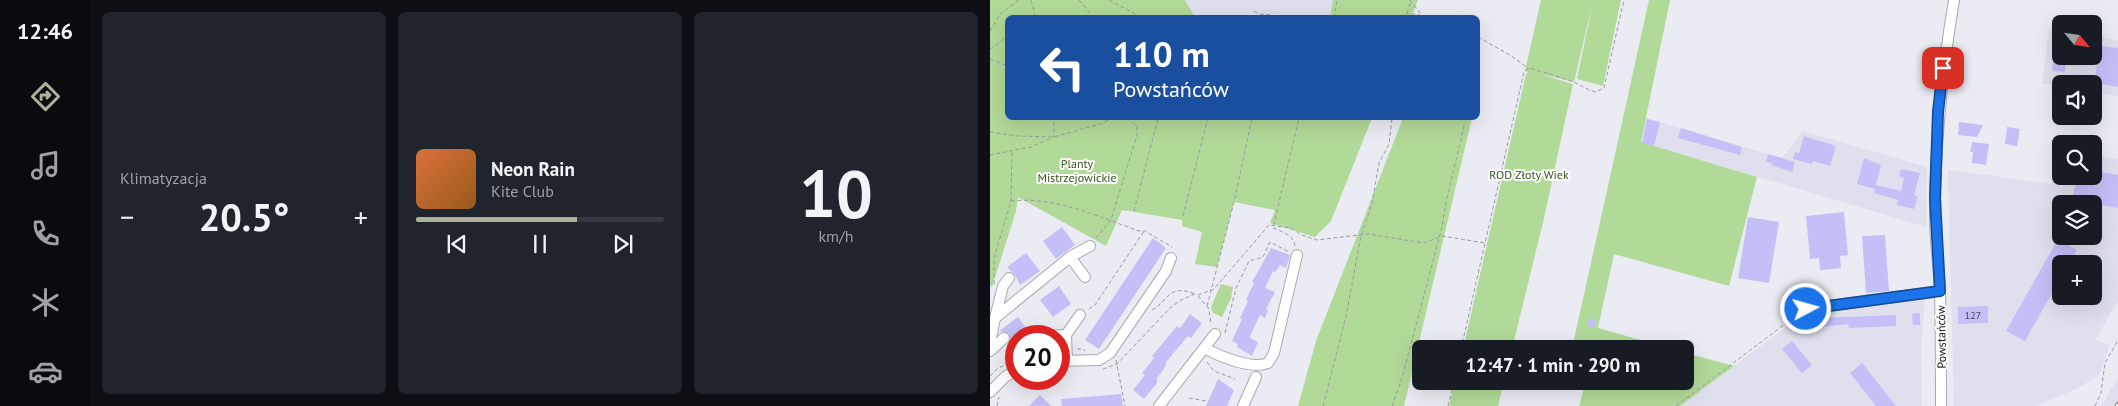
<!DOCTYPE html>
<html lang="pl">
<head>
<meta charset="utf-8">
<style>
	body { margin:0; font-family:"PT Sans",sans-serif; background:#20242c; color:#f1f3f6; height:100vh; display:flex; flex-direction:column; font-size:19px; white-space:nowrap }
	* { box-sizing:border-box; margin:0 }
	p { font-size:16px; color:#9ea1a6 }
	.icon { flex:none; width:28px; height:28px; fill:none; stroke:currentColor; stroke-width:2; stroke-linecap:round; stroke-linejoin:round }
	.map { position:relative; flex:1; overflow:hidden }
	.side { display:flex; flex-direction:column; gap:12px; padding:12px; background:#0d0f14; width:900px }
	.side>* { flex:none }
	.hud { position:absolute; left:15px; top:15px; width:475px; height:105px; border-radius:8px; box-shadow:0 5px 20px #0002; background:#1a4fa0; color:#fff; overflow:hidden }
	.needle { width:32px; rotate:119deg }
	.tools { position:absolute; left:1062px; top:15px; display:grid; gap:10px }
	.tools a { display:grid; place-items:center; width:50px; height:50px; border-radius:8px; background:#171b24; box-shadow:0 5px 20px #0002; font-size:25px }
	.speed { position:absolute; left:15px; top:325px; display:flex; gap:10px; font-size:25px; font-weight:700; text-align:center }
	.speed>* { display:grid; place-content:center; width:65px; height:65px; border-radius:50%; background:#171b24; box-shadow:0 5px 20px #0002; line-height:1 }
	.speed .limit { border:8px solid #d22; background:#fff; color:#111 }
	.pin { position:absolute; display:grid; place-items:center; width:42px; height:42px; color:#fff; margin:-21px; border-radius:10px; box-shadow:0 2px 8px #0006 }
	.me { position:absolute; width:55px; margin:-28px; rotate:84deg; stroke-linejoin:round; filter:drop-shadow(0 0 4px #0008) }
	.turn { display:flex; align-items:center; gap:18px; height:105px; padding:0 25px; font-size:22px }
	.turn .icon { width:65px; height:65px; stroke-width:2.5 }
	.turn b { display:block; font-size:35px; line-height:42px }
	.big { font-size:38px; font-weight:700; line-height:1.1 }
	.side .widget { flex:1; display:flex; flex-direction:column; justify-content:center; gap:8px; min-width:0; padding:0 18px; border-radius:8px; background:#20242c }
	.side .dial { align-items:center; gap:0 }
	.dial b { font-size:65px; line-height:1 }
	.song { display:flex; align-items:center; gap:15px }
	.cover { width:60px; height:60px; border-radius:8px; background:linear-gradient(135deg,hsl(20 70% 55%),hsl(30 70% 35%)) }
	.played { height:5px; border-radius:2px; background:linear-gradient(90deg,#afb19c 65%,#363941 65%) }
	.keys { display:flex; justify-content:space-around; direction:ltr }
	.heat { display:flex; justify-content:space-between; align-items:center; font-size:28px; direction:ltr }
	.side .tiles { flex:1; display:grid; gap:12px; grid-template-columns:repeat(3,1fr) }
	.trip { position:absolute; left:422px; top:340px; width:282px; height:50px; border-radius:8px; background:#171b24; box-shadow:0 5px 20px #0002; font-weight:700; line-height:50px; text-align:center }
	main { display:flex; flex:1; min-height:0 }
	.menu { display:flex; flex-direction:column; width:90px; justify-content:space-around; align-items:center; background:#090b0e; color:#9ea1a6 }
	.menu .icon { width:35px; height:35px }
	.menu .selected { color:#afb19c }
	.menu b { font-size:22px; color:#f1f3f6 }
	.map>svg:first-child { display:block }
	.built { fill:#dfdfee; fill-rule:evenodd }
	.green { fill:#b1d998 }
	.building { fill:#c3c0f8 }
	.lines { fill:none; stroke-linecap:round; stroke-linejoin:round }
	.minor-casing { stroke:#a9a8af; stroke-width:12 }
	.path { stroke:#9a9aa0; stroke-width:1; stroke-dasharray:4 2.5; stroke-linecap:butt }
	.minor { stroke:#fff; stroke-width:10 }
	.rail-casing { stroke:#818186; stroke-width:4.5 }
	.rail { stroke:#fff; stroke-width:2.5; stroke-dasharray:8; stroke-linecap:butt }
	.route-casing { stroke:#114b97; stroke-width:12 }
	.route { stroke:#1a73e8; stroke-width:9 }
	.labels { text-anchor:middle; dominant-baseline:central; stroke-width:4; stroke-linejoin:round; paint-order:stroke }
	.number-label { font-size:10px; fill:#434252 }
	.park-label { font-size:12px; fill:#325419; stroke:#fff }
	.street-label { font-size:12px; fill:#18181a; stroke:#fff }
</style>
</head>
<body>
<main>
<nav class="menu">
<b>12:46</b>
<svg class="icon selected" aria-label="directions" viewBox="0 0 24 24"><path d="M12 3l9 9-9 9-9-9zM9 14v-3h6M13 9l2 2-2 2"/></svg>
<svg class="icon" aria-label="music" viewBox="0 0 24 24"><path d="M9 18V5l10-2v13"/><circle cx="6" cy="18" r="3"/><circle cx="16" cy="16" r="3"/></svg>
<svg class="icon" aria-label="phone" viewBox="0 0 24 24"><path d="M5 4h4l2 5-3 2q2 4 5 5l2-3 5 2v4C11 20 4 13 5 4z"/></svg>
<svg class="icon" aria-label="climate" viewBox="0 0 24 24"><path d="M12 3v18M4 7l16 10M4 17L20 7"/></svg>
<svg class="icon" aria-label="car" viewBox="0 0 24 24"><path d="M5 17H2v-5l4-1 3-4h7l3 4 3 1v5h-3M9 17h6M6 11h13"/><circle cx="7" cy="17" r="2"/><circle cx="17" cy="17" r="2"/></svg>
</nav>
<section class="side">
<div class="tiles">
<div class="widget"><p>Klimatyzacja</p>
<div class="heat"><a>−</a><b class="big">20.5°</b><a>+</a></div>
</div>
<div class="widget">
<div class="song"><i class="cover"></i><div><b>Neon Rain</b><p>Kite Club</p></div></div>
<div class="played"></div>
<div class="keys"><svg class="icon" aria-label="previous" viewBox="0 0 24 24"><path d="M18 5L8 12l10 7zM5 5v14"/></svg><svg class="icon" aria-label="pause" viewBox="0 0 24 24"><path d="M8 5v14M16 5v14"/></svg><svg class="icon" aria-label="next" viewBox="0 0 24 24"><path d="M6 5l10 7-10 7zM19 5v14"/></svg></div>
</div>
<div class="widget dial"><b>10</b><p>km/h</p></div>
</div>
</section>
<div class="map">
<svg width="1128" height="406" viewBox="0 0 1128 406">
	<rect width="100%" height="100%" fill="#ebebf3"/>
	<path class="built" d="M195,0H343L340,18L205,17Z
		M1059,29L1071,31V56H1104V36L1128,40V96L1104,92V84H1071V87L1052,84Z
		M655,118L792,158L813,131L937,167L936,227L651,142Z
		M1066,151L1071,152V176H1104V156L1128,159V301L1105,340L1120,345L1109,375L1088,388L1045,406H964L958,170L1062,184ZM1071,204H1104V236H1071ZM1071,264H1104V296H1071Z
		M935,297L931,348L932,406H690L822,308Z
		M1128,378V406H1111L1119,393Z"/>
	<path class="green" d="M0,0H195L205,17L18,18V118H382L341,221L325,237L280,223L285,210L244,202L227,267L205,264L212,232L192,226V220L132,210L116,246L28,197L26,211L2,287L0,285Z
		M343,0H428L421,17H340Z
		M551,0H631L613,86L587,79L603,1L584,82L550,74L583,84L554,218L522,349H473L536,74L539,72L535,71Z
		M659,0H680L651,142L767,177L739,286L624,254L608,328L683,349H582Z
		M413,118H482L414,406H308L326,341Z
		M231,284L243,287L241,298L232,317L223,313L221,307Z
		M696,353L744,366L690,406H589L596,381H696Z
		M465,381H514L508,406H459Z"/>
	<path class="building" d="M1110,46L1128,48V87L1104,83Z
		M1064,49L1071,50V56H1076L1075,72L1062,71Z
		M657,119L670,122L664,146L652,143Z
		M969,122L993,125L987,137L968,135Z
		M1017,127L1030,129L1027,146L1015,144Z
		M691,128L752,147L750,155L688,138Z
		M814,136L846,146L840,166L823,161L822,164L803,159L805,152L809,153Z
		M982,142L999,144L996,165L982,163L983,152H980Z
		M778,154L805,162L802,172L781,165L782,163L776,162Z
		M874,158L891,165L886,185L911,191L914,178L909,176L911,169L930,173L924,195L928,196L924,209L907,205L908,200L884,193L885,189L867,184Z
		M1104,171L1128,175V208L1104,204H1081L1087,176H1104Z
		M854,212L858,255L850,256L851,268L830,270L829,258L820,259L816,216Z
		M758,217L789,222L779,283L748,278Z
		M72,227L85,245L66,259L53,241Z
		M895,235L899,291L876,293L872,236Z
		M163,238L176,248L109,349L95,340Z
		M1068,239L1087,250L1079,264H1071V277L1035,341L1016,331Z
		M281,248L300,255L296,268L290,265L285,272L283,271L275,288L285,292L276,309L278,310L275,318L270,315L261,334L260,338L268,342L262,356L247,347L248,344L242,341L252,319L250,318L258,301L256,300L264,283L262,282Z
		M36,253L50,271L30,285L25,275L17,267Z
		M69,286L81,304L63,317L50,300Z
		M998,306V323L968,324V307Z
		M930,313V325H923L922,314Z
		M200,314L212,323L201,338L198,336L176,362V366L167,378V383L154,399L143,390L155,375L152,373L164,358L162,356L187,326L190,328Z
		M906,315V326L859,328L858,324L833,327L832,318Z
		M28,317L42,336H26V344L21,348L18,343L21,340L19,334L9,331Z
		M599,318L606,320L604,328L597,326Z
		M802,341L822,365L812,373L792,349Z
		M872,363L906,406H886L860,373Z
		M228,379L244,390L237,406H216Z
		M131,394L133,406H72L71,399Z
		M50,395L61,406H39Z"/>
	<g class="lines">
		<g class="minor-casing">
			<path id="minor" d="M80,257L95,277
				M812,302L816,309L950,291
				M5,318L13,286L19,278
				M50,336L76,335
				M0,343L5,318L80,257L100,246
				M214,348C229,356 262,370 278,363L284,353L307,255
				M0,351L14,338
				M69,361L109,360L120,353L176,271L181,258
				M77,361L76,335L90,315
				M0,392L15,377L26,370
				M169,406L225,334
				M253,406L266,377
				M951,406C951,368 951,330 950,292C949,266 945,241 945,216C945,143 952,72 964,0"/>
		</g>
		<path class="path" d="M41,0L46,18
			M89,0L104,18
			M119,0L153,18
			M420,0L434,18
			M264,11C270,15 277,16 283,13
			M417,13L421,1
			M344,18L347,0
			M410,18L417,13L430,15L429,18
			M0,31L10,14L29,0
			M488,37L520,55L538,68
			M0,49L18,36
			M0,59L18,66
			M0,132L27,136L64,137L110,124L123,118
			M0,155L41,147L64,137V118
			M21,201C65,196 109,217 149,231H155L182,247
			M144,211L168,118
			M193,216L218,118
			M106,238L121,220L147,135V126L137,118
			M305,246C303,234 292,232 283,228L309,118
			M4,284V258L21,201L22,151
			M208,295L224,289L279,225L301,228L312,235L327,240L378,234L434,243L452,236L495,243
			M208,296L219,309L221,325
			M217,306L244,202L262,118
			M99,309L105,305L154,231
			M162,310C179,301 178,283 205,294
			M235,333L246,288L259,261L273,257L280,242L299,252
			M87,349H93L95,351
			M471,349L534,72L539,68C553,72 567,76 581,81C590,84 596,90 606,92L614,88L634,0
			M126,360L135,406
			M217,362L224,371L245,379
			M113,369L127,364L181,307L191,300L205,294
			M0,376L7,369L26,359
			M199,398L216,401
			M7,406L9,397
			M333,406L356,316L371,236L382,203L389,163L399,144L402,118
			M402,406L412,378L452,227L456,202L475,122
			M458,406L464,381
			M686,406L807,315
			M1105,406L1111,393L1115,363L1128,340"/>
		<use href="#minor" class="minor"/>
		<g class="rail-casing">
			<path id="rail" d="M1127,406L1128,404"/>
		</g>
		<use href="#rail" class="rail"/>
	</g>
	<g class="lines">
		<g class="route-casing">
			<path id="route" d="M816,309L950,291L945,198L948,112L953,68"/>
		</g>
		<use href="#route" class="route"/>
	</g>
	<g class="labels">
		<g class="number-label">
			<text x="983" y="315">127</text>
		</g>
		<g class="park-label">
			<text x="87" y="163">Planty<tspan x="87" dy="14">Mistrzejowickie</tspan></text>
			<text x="539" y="174">ROD Złoty Wiek</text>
		</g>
		<g class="street-label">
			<text transform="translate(951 337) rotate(-91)">Powstańców</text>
		</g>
	</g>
</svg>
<div class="tools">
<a><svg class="needle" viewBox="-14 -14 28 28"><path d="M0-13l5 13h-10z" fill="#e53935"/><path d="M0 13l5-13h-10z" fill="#9ea1a6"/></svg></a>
<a><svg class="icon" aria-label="sound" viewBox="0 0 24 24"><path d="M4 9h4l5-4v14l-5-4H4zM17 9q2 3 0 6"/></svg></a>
<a><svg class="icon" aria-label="search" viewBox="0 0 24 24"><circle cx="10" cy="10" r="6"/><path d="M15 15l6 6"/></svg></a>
<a><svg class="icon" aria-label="layers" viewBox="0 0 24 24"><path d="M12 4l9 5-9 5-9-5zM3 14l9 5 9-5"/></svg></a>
<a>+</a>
</div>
<div class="speed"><div class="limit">20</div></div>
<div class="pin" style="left:953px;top:68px;background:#d93025"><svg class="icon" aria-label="arrive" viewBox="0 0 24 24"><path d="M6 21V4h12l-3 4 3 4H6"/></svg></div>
<svg class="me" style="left:816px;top:309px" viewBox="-20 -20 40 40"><circle r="17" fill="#1a73e8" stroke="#fff" stroke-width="3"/><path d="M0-11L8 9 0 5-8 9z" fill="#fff"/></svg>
<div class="trip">12:47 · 1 min · 290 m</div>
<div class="hud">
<div class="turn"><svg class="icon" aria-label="left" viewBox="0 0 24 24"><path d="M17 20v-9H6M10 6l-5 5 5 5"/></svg><div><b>110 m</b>Powstańców</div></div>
</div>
</div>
</main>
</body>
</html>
